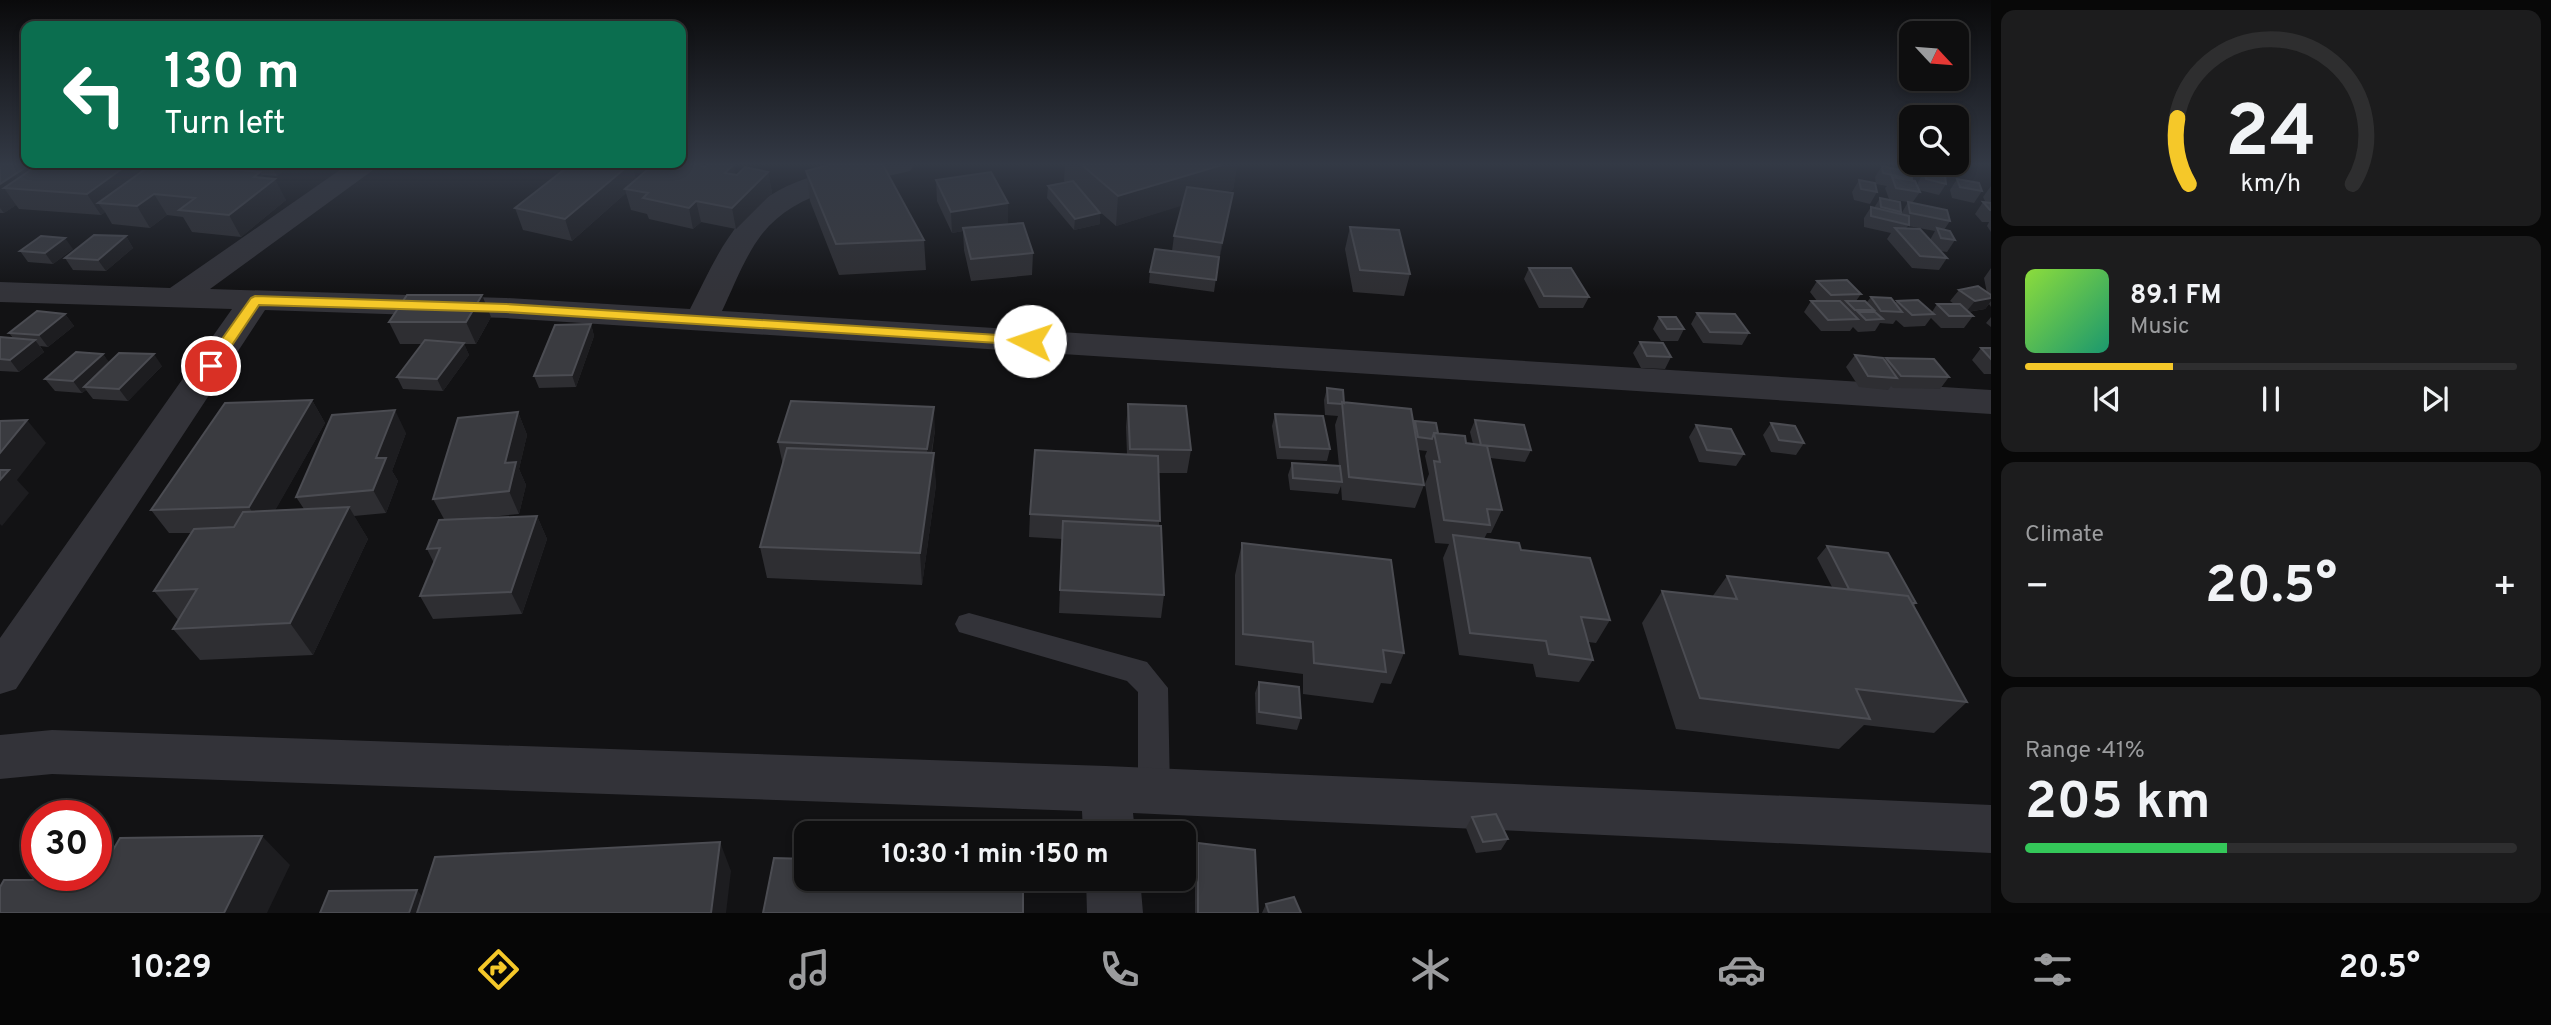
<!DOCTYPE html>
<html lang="en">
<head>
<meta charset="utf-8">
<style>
	body { margin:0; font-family:Overpass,sans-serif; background:#1c1c1d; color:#f1f3f6; height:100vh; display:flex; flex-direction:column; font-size:26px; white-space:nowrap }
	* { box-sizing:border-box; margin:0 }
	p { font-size:23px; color:#9b9c9e }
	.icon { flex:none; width:38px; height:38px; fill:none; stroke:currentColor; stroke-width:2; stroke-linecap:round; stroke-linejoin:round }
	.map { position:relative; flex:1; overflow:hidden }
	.panel { display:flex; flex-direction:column; gap:10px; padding:10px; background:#080808; width:560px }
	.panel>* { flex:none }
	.hud { position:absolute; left:21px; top:21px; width:665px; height:147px; border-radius:14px; box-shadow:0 4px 10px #0003,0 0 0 2px #2e2e2f; background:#0b6e4f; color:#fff; overflow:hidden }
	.needle { width:46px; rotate:116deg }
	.fabs { position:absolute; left:1899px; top:21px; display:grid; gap:14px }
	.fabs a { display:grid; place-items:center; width:70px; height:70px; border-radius:14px; background:#0e0e0f; box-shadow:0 4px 10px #0003,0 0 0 2px #2e2e2f; font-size:35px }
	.speed { position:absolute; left:21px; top:800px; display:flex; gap:14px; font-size:35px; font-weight:700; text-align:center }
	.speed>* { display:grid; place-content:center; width:91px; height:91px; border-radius:50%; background:#0e0e0f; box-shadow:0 4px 10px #0003,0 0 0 2px #2e2e2f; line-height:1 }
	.speed .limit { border:10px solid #d22; background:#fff; color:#111 }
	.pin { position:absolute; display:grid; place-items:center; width:60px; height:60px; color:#fff; margin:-30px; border:4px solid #fff; border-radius:50%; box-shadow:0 2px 7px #0007 }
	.me { position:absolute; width:77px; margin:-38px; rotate:274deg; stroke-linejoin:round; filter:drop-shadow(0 0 5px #0008) }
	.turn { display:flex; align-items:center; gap:24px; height:147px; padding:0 28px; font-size:32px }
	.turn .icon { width:91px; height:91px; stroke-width:2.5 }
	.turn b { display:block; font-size:49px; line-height:60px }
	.big { font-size:52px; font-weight:700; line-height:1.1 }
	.panel .card { flex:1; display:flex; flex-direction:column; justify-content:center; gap:10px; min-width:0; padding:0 24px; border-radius:14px; background:#1c1c1d }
	.panel .dial { align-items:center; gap:0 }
	.dial svg { height:182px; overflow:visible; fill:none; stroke:#2e2e2f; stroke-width:7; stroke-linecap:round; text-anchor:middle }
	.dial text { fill:#f1f3f6; stroke:none }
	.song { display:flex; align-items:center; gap:21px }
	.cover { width:84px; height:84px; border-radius:10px; background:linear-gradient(135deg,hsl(90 70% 55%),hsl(160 70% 35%)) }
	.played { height:7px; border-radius:4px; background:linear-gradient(90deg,#f5c829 30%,#2e2e2f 30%) }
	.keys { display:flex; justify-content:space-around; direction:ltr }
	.heat { display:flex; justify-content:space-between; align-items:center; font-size:38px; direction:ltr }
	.charge { height:10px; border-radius:5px; background:linear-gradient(90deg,#34c759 41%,#2e2e2f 0) }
	.trip { position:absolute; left:794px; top:821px; width:402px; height:70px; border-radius:14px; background:#0e0e0f; box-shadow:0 4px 10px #0003,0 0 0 2px #2e2e2f; font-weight:700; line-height:70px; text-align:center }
	.tab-bar { display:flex; height:112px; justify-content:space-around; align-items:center; background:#060606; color:#9b9c9e }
	.tab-bar .icon { width:49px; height:49px }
	.tab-bar .on { color:#f5c829 }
	.tab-bar b { font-size:32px; color:#f1f3f6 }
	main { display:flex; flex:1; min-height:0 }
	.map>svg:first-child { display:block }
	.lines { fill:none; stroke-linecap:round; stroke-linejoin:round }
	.lane { fill:#333339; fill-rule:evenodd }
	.street { fill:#333339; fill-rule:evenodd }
	.wall { fill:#2e2e32; fill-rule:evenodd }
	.shaded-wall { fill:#1d1d20 }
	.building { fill:#3a3b40; stroke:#4b4c52; stroke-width:2 }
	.route { fill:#f5c829; stroke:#9f821b; stroke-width:2 }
</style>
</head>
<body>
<main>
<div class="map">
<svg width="1991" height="913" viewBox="0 0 1991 913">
	<rect width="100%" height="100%" fill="#121214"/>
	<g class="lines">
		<path class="lane" d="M969,613L1147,662L1168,688L1170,792L1165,802L1154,807L1143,802L1138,792V692L1127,681L959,632L955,624L959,616Z"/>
		<path class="street" d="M347,165H380L210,289L506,298L690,309C705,280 719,247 741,221C784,171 852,165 914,165L910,171C858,184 798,189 762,234C745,256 734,286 722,311L1991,390V414L506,318L265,310L16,689L0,694V638L232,309L0,302V282L170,288Z
			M52,730L1106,766L1991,805V853L1133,813L1135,833H1083L1082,811L52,774L0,779V735Z
			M1086,878H1140L1143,913H1087Z"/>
	</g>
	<path class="wall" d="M0,165H290L277,176L262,175L286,200L241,237L192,232L183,217L167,215L150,228L112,224L105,212L101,215L19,209L16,205L4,213H0Z
		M632,165L636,180L653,165H737L734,170L735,175L768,172L772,193L736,229L701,222L693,229L649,219L647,214L631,210L626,193L572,241L523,230L515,208Z
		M1065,165H1239L1237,166L1233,190L1226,192L1229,214L1218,265L1214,292L1149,283L1150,272L1172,251L1174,236L1182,205L1116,226L1099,211L1100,213V224L1074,230L1047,198L1048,186L1067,183L1064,181Z
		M1882,166L1912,179L1911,180L1918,189V182L1925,171L1946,184L1939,195L1919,190L1920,192L1912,203L1950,221L1944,230L1955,240L1947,252L1940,251L1947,258L1939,270L1912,268L1887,239L1891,233L1864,227V218L1871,207L1874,208L1880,198L1901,212L1900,214H1901L1908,202L1889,199L1885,188L1887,186L1876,184L1875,177ZM1908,226L1935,231L1930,240L1906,228Z
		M806,171L924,240L926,270L839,275L810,201Z
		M1957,179L1982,191L1974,203L1952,198L1950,190Z
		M936,180L1008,224L1033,253L1032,275L971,281L964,250L963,231L952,233L937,201Z
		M1859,180L1877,192L1870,204L1854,200L1852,192Z
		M1991,186V232L1987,226L1989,222H1982L1975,214L1983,202L1986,203L1983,197Z
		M1350,227L1410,274L1404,296L1353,292L1345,249Z
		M126,236L133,248L106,271L73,270L65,258Z
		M73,249L53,264L28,262L20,251Z
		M1529,268L1589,297L1583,308H1539L1524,279Z
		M1991,268V307L1989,304L1985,309L1968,312L1973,316L1964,328H1941L1931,318L1925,326L1904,327L1896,320L1893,324L1880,323L1875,331L1858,332L1853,327L1850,331H1821L1804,312L1811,301H1817L1810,292L1817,281L1861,294L1856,301L1867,302L1871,297L1895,303L1897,301L1932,312L1937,304H1954L1950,301L1959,290L1987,293L1984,278Z
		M1697,313L1749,333L1742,345L1703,343L1691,324Z
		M65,314L74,326L48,347L40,346L44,352L19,372L0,371V337L13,338L9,333Z
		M491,317L476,344H464L469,355L443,391L403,389L397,377L422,344H400L389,322Z
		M1659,317L1684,329L1678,341H1661L1653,329Z
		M1991,317V327L1986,323Z
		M591,324L594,336L576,387L539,388L534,376Z
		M1640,342L1671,357L1665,369L1641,368L1633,353Z
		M1981,348H1991V374H1984L1972,360Z
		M103,354L109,363L162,366L128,401L93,399L86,390L82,393L55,391L45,379Z
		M1855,355L1885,360L1886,358L1949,377L1940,389L1893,388L1891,386L1888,390L1859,387L1846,367Z
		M1327,388L1344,403L1414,424L1415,421L1438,433L1466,443L1473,444L1470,432L1475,420L1531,450L1525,462L1490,458L1502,510L1491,533H1487L1484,539L1521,550L1610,620L1596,643L1588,642L1593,660L1579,682L1536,677L1533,664L1459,655L1443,558L1449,544L1435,543L1425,484L1429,474L1425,456L1427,451L1418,450L1424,485L1415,508L1342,500L1341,486L1338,494L1290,490L1288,475L1292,463L1339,466L1335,425L1338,416L1325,415L1324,400Z
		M312,400L325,423L275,510L304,509L296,497L406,433L392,471L398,481L386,513L354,516L368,539L313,655L200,660L173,629L178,620L154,591L191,533H169L151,510Z
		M1128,404L1191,450L1187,473H1159V526L1164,595L1161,618L1059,613L1062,539L1029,537L1030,514L1127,455L1126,427Z
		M518,412L527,435L519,469L526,485L519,514L479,518L537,516L547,539L522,614L433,619L420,596L434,563L427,549L444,519L433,499Z
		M1275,414L1330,449L1327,461L1277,459L1272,426Z
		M1771,423L1804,443L1796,455L1771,452L1763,435Z
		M1696,425L1744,454L1736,466L1699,462L1689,437Z
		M935,430L932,453L936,485L922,585L767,578L760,547L783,465L778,442Z
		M1242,543L1404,653L1391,684L1381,683L1373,703L1303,694V674L1235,665V575Z
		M1827,546L1916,603L1914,606L1967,702L1934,733L1864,725L1839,749L1676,729L1642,623L1662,591L1712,597L1727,576L1832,587L1817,558Z
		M1259,682L1301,718L1297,730L1256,724L1255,693Z
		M1472,817L1508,839L1501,850L1476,853L1466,828Z
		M1198,843L1258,913H1195V854Z
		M1266,904L1301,913H1262Z"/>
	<path class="shaded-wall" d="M29,165H74L4,188L16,205L4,213L0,208V184Z
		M127,165H152L98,203L105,212L101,215L87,194Z
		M271,165H290L277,176Z
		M629,165H632L637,184L625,189L626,193L572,241L565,219Z
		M732,165H737L734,170L737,186L725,173Z
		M1218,165H1239L1237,166L1233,190L1116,226L1118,196Z
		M260,172L267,185L275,179L286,200L241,237L229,215L254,177Z
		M768,172L772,193L736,229L732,208Z
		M1233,193L1229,214L1218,265L1222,243Z
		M154,194L167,215L150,228L137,206Z
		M696,201L701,222L693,229L689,208Z
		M1008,203V224L963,228V231L952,233L951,212Z
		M1100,213V224L1074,230L1075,219Z
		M126,236L133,248L106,271L98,260Z
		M65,238L73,249L53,264L45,253Z
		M482,295L491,317L476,344L466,322Z
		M1991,298V301L1985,309L1966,312L1975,301Z
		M65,314L74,326L48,347L39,335Z
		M591,324L594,336L576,387L572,375Z
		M35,340L44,352L19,372L10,360Z
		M464,343L469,355L443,391L437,379Z
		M103,354L112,366L84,387L86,390L82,393L73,381Z
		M154,354L162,366L128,401L119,389Z
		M312,400L325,423L264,530L249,507Z
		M934,407L935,430L928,472L927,449Z
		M395,410L406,433L392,471L398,481L386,513L373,490L376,458Z
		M518,412L527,435L519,469L526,485L519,514L509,491L505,463Z
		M27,420L46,443L17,480L29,493L2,526L0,524V453Z
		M934,453L936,485L922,585L920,553Z
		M349,507L368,539L313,655L290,623Z
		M537,516L547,539L522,614L511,592Z
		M262,836L290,865L267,913H224Z
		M104,840L138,869L96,868V853Z
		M720,842L731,871L726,913H711Z
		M917,878H920L922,893L916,887Z
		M417,890L433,910L432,913H409Z"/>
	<path class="building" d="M0,165H29L0,184Z
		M38,165H127L87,194L4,188Z
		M151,165H187L260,172L254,177L275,179L229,215L179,210L195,198L154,194L137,206L98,203Z
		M570,165H629L565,219L515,208Z
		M653,165H699L705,167L707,165H733L725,173L737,175L745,167L768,172L732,208L696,201L689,208L643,198L648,193L625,189Z
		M828,165H883L924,240L836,244L806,171Z
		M1082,165H1222L1118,196Z
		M1882,166L1911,172L1912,179L1883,173Z
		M1925,171L1945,175L1946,184L1926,179Z
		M991,172L1008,203L951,212L936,180Z
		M1892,177L1915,181L1920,192L1896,188Z
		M1957,179L1979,183L1982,191L1960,187Z
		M1859,180L1875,183L1877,192L1861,189Z
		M1073,181L1100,213L1075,219L1048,186Z
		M1187,187L1233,193L1222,243L1174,236Z
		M1880,198L1900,202L1901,212L1881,207Z
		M1908,202L1947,210L1950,221L1910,213Z
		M1983,202L1991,203V210H1990Z
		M1871,207L1909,216V225L1871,216Z
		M1023,223L1033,253L971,259L963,228Z
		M1350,227L1399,230L1410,274L1360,270Z
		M1895,228L1920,229L1947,258L1920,256Z
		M1937,228L1950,231L1955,240L1941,238Z
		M94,235L126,236L98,260L65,258Z
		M41,236L65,238L45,253L20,251Z
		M1155,249L1219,257L1216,280L1150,272Z
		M1529,268H1571L1589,297L1544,296Z
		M1847,280L1861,294L1831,295L1817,281Z
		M1978,286L1991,295V298L1975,301L1959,290Z
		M407,295H482L466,322H389Z
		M1871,297L1891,298L1902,312L1881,311Z
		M1918,300L1934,314L1912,315L1897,301Z
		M1811,301H1840L1858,319L1828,320Z
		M1846,301H1865L1874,310H1855Z
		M1937,304H1960L1973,316H1949Z
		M37,311L65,314L39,335L9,333Z
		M1858,312H1875L1883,319L1866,320Z
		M1697,313L1735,314L1749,333L1710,332Z
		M1659,317H1676L1684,329H1667Z
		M591,324L572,375L534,376L555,325Z
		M0,337L35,340L10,360L0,359Z
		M425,340L464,343L437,379L397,377Z
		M1640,342L1663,343L1671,357L1647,356Z
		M1981,348H1991V359Z
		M76,352L103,354L73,381L45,379Z
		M119,353L154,354L119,389L84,387Z
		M1855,355L1883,358L1897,378L1868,376Z
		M1886,358L1934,359L1949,377L1901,376Z
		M1327,388L1343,390L1344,403L1342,402V404L1328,403Z
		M312,400L249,507L151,510L225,403Z
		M791,401L934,407L927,449L778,442Z
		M1342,402L1411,409L1424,485L1349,477Z
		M1128,404L1186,406L1191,450L1130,449Z
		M395,410L376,458H386L373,490L296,497L332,415Z
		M518,412L505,463L516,462L509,491L433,499L458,418Z
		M1275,414L1323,416L1330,449L1280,447Z
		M27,420L0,453V421Z
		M1475,420L1524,425L1531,450L1481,445Z
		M1415,421L1436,423L1438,433H1434L1432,439L1418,437Z
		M1771,423L1795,426L1804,443L1779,440Z
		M1696,425L1731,429L1744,454L1707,450Z
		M1434,433L1465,436L1466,443L1487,446L1502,510L1487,509L1490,525L1444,520L1434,461L1440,462Z
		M787,448L934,453L920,553L760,547Z
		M1035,450L1158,456L1160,521L1030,514Z
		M1292,463L1340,466L1342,482L1293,478Z
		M0,470H9L0,480Z
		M349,507L290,623L173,629L197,589L154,591L194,529L234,527L243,512Z
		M537,516L511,592L420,596L440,548L427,549L439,520Z
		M1063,521L1161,526L1164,595L1060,590Z
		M1453,535L1519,543L1521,550L1590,558L1610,620L1581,617L1593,660L1549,654L1546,641L1470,633Z
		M1242,543L1391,560L1404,653L1383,650L1386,672L1314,663L1313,642L1243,634Z
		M1827,546L1888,553L1916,603H1912L1908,596L1849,589Z
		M1727,576L1908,596L1967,702L1856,689L1870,719L1700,698L1662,591L1737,599Z
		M1259,682L1299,687L1301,718L1259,712Z
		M1496,814L1508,839L1483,842L1472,817Z
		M262,836L224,913H0V887L4,880H33L37,873V875H96V862H106L120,838Z
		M96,840H104L96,853Z
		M720,842L711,913H417L435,857Z
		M1198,843L1255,850L1258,913H1198Z
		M774,858L807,859V878H917L916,887L1023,892V913H763Z
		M417,890L409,913H320L329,891Z
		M1294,897L1301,913H1269L1266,904Z"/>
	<linearGradient id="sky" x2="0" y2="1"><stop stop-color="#0a0a0b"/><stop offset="0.56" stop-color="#333945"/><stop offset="1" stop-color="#333945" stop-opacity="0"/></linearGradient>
	<rect width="1991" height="293" fill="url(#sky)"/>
	<path class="route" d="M255,296L506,304L1030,337L1037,341L1030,345L506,312L259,305L216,369H205V363L251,298Z"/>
</svg>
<div class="fabs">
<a><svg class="needle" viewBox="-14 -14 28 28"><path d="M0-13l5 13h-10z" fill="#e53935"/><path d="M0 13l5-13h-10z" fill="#9b9c9e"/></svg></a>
<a><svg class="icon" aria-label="search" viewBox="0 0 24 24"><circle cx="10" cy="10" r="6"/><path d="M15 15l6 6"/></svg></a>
</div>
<div class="speed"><div class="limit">30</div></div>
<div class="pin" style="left:211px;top:366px;background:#d93025"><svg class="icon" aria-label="arrive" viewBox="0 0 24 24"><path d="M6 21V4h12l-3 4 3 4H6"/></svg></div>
<svg class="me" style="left:1030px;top:341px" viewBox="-20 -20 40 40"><circle r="19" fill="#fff"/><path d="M0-13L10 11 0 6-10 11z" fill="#f5c829"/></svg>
<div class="trip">10:30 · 1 min · 150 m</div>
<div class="hud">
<div class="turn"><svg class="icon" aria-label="left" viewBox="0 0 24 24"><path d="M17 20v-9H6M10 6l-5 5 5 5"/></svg><div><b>130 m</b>Turn left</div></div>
</div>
</div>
<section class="panel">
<div class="card dial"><svg viewBox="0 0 100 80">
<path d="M14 69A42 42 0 1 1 86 69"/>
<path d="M14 69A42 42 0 0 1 9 40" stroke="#f5c829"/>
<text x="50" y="56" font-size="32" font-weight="700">24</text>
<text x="50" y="72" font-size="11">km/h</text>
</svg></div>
<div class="card">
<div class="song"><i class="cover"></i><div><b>89.1 FM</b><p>Music</p></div></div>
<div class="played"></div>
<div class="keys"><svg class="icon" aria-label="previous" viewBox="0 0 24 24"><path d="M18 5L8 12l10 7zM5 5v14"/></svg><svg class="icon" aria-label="pause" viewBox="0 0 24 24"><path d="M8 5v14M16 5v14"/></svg><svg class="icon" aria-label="next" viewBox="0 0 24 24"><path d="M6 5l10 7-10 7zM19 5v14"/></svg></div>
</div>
<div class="card"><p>Climate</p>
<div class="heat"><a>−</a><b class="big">20.5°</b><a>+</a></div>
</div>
<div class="card"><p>Range · 41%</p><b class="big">205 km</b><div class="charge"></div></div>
</section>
</main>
<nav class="tab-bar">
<b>10:29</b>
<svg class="icon on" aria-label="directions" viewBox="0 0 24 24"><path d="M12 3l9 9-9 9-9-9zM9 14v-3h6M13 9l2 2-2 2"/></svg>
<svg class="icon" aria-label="music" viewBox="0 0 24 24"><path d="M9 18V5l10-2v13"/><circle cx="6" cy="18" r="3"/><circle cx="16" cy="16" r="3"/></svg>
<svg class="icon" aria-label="phone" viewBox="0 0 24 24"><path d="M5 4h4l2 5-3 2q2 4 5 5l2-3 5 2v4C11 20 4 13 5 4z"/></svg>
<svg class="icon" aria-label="climate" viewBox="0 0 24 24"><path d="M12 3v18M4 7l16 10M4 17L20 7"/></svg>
<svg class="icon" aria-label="car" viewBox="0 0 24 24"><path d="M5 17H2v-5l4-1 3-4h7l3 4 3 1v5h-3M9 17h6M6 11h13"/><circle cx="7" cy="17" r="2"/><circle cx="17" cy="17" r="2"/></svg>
<svg class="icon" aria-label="filters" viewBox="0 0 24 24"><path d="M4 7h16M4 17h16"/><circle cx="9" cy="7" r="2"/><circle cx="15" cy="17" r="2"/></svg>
<b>20.5°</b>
</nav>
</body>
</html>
